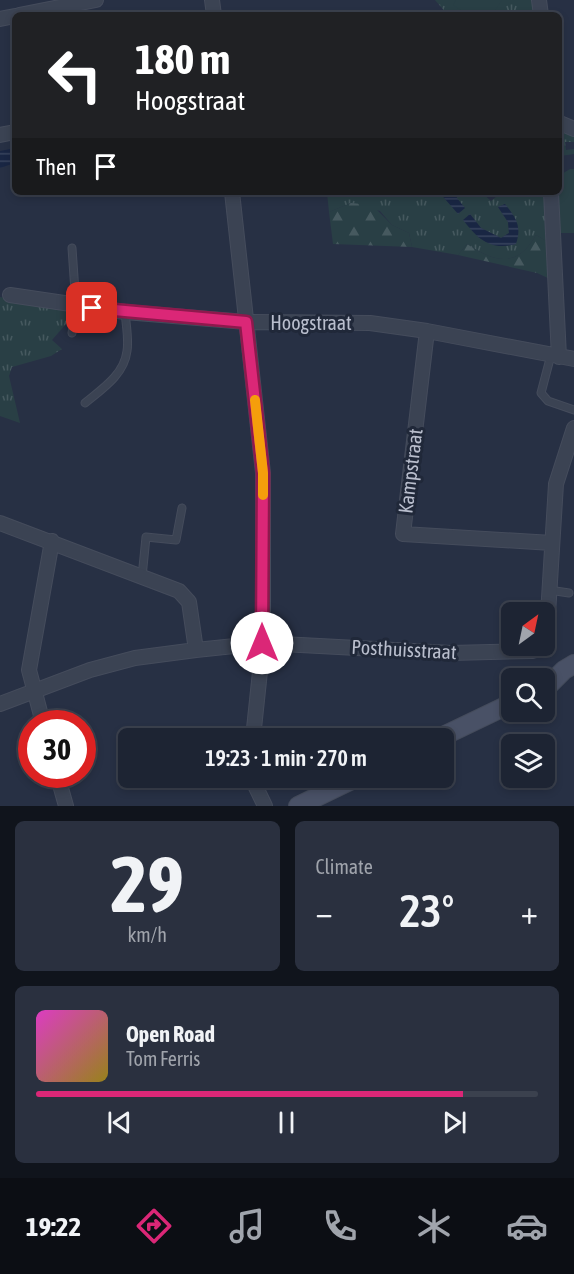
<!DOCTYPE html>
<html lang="en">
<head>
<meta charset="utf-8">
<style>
	body { margin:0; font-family:"Asap Condensed",sans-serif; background:#2a303f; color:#f1f3f6; height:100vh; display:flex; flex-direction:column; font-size:22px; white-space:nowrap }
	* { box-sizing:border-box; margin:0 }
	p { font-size:20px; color:#a0a4ac }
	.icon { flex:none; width:33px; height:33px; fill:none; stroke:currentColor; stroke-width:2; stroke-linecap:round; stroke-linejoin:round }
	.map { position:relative; height:806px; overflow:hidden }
	.side { display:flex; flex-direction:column; gap:15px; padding:15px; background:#10141c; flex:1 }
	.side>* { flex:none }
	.guide { position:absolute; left:12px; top:12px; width:550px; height:183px; border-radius:9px; box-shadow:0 3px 9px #0003,0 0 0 2px #3b414e; background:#202124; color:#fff; overflow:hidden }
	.needle { width:39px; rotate:33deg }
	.buttons { position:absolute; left:501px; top:602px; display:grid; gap:12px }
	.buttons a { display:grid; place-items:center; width:54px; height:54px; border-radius:9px; background:#1d2433; box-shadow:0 3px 9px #0003,0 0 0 2px #3b414e; font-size:30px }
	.speed { position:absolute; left:18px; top:710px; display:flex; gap:12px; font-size:30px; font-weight:700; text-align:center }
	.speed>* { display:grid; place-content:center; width:78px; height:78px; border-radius:50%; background:#1d2433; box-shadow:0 3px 9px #0003,0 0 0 2px #3b414e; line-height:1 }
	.speed .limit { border:9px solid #d22; background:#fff; color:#111 }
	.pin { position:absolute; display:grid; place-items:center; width:51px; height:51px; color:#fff; margin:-26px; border-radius:12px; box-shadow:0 3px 9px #0006 }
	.me { position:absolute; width:66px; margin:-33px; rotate:0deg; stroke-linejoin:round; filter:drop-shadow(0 0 4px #0008) }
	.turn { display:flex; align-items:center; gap:21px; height:126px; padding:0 24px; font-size:27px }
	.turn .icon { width:78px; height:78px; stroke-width:2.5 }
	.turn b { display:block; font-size:42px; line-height:51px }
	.then { display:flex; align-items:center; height:57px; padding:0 24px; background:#0003; gap:12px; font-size:22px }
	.big { font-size:45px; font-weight:600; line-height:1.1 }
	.side .card { flex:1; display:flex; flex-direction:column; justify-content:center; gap:9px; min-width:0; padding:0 21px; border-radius:9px; background:#2a303f }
	.side .dial { align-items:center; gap:0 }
	.dial b { font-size:78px; line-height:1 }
	.song { display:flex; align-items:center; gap:18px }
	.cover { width:72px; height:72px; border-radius:9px; background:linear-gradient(135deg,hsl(310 70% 55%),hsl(50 70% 35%)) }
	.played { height:6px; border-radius:3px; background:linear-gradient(90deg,#db2777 85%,#3b414e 85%) }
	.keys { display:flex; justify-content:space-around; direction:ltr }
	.heat { display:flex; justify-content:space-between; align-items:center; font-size:33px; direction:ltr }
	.side .tiles { flex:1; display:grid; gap:15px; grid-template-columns:1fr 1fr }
	.card:last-child { grid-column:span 2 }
	.trip { position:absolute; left:118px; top:728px; width:336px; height:60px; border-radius:9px; background:#1d2433; box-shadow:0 3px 9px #0003,0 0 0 2px #3b414e; font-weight:600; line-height:60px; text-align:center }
	.dock { display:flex; height:96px; justify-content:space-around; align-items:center; background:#0c0e14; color:#a0a4ac }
	.dock .icon { width:42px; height:42px }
	.dock .current { color:#db2777 }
	.dock b { font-size:27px; color:#f1f3f6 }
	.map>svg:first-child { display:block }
	.grass { fill:url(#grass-tufts); fill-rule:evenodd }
	.forest { fill:url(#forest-firs) }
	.park { fill:#293f45 }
	.water { fill:url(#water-rules) }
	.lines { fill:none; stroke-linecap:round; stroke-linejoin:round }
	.service-casing { stroke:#454c5c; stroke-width:9 }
	.minor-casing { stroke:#454c5c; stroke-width:16 }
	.secondary-casing { stroke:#454c5c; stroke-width:20 }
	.service { stroke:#3b4353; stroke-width:7 }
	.minor { stroke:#3b4353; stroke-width:14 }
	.secondary { stroke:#495166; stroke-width:18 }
	.route-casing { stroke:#8e194d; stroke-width:15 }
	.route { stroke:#db2777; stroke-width:10 }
	.slow { stroke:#f59e0b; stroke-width:10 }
	.labels { text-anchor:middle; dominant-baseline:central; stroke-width:6; stroke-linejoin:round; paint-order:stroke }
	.street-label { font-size:20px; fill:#b9becd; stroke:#202839 }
</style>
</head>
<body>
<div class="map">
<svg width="574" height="806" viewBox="0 0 574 806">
	<defs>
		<pattern id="grass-tufts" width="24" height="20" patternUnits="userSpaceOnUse" patternTransform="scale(1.5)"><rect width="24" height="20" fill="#293f45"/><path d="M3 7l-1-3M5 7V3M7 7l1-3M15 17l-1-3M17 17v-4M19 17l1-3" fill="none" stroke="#46595f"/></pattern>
		<pattern id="forest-firs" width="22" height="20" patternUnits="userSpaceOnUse" patternTransform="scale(1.5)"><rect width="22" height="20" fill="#293f45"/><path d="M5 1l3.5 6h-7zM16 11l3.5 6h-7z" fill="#46595f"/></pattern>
		<pattern id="water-rules" width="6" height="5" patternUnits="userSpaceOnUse" patternTransform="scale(1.5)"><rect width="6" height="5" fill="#192643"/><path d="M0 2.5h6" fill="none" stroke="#38445d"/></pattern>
	</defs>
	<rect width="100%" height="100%" fill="#273044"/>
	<path class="grass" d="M435,0H532L534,15H448Z
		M560,128L574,132V142H565L566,150L574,149V154L560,156Z
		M327,192H439L459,214L456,192H481L491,201L497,196L494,192H547L548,242L536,235C517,268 496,263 467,244L458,255L412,247L409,233L392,225L380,211L351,203L329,212ZM505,204L515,244C500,248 491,245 478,237L470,214L481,228L501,238L509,233L508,222L498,207Z
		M0,297L64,308L68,317L66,324L52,340L62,349L51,356L12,367L9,376L20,423L0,416Z"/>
	<path class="forest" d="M351,203L372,205L392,225L409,233L412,247L333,244L329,212Z
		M536,235L548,242L550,279L537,273L458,255L467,244C496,263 517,268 536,235Z"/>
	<path class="park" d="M456,0H502L492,15H469L453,5Z
		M570,169H574V233H559L557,192H560V175Z"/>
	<path class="water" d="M15,148V163L0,168V151Z
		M439,192H456L457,198L465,208L458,214Z
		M505,204C516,218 522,226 516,244C490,251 478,239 463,220L470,214L481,228L501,238L509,233L508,222L498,207Z"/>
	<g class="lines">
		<g class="service-casing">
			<path id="service" d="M72,248L76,306L72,333
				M551,355L541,393L548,401L574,410
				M85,403C102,389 124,375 127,351C129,339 126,325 125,312
				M142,577L146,537L176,540L182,508
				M549,590L569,593"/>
		</g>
		<g class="minor-casing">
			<path id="minor" d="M212,0L214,15
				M539,0L541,15
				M19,15L96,0
				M0,19L15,16
				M560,123L574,129
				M0,135L15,132
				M232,192L263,473V643L253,738
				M551,192L559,357
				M10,295L125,312L246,322L370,323L427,331L574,359
				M427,331L403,534L552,543
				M0,523L179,591L189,602L196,650
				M0,704L90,670L135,658L196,650L263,643L451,653L532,651L546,647L556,484L574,428
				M43,723L29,670L52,541
				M57,774L66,806
				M251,777L265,806"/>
		</g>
		<g class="secondary-casing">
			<path id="secondary" d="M549,685L564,670L574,664
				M439,738L512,703
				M298,806L358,777"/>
		</g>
		<use href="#service" class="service"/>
		<use href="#minor" class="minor"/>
		<use href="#secondary" class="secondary"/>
	</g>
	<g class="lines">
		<g class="route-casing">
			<path id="route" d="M92,308L246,322L263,473L262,643"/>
		</g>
		<use href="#route" class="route"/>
		<path class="slow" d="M255,400L263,473V495"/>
	</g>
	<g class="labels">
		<g class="street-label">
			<text x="311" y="322">Hoogstraat</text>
			<text transform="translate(410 471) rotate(-83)">Kampstraat</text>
			<text transform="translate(404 649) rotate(3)">Posthuisstraat</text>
		</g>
	</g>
</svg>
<div class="buttons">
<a><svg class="needle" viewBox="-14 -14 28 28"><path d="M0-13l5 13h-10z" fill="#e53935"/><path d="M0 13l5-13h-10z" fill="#a0a4ac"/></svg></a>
<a><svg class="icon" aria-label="search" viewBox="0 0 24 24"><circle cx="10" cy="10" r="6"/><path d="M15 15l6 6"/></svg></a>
<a><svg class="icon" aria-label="layers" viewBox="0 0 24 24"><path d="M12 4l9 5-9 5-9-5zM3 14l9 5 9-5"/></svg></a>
</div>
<div class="speed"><div class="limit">30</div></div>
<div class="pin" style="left:92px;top:308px;background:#d93025"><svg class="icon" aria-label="arrive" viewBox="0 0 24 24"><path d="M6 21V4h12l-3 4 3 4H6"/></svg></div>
<svg class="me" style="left:262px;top:643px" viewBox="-20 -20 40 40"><circle r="19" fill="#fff"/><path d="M0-13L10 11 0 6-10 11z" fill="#db2777"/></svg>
<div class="trip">19:23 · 1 min · 270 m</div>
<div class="guide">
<div class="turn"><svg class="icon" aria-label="left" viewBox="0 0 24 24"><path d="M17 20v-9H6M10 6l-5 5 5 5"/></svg><div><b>180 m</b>Hoogstraat</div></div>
<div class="then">Then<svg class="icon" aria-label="arrive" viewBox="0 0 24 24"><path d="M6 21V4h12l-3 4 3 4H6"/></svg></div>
</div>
</div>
<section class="side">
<div class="tiles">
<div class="card dial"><b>29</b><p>km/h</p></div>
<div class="card"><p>Climate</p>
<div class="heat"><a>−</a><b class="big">23°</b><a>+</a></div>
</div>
<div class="card">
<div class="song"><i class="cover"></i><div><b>Open Road</b><p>Tom Ferris</p></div></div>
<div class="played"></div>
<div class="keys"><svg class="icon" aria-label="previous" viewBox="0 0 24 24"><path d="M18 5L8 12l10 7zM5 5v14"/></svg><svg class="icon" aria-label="pause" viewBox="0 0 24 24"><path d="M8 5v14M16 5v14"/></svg><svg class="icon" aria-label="next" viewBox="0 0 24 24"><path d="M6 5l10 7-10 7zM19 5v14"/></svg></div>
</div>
</div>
</section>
<nav class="dock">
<b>19:22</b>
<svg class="icon current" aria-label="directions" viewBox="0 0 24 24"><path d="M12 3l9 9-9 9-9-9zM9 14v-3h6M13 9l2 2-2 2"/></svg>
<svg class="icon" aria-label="music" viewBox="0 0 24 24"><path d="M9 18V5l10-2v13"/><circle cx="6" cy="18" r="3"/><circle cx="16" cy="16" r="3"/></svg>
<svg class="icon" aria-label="phone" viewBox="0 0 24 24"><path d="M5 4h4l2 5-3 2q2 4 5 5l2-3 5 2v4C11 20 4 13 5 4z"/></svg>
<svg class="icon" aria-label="climate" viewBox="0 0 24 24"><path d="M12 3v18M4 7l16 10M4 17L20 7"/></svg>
<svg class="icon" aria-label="car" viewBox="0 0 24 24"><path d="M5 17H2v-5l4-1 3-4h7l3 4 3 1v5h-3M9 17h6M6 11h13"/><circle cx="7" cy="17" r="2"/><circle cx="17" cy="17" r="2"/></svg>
</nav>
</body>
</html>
